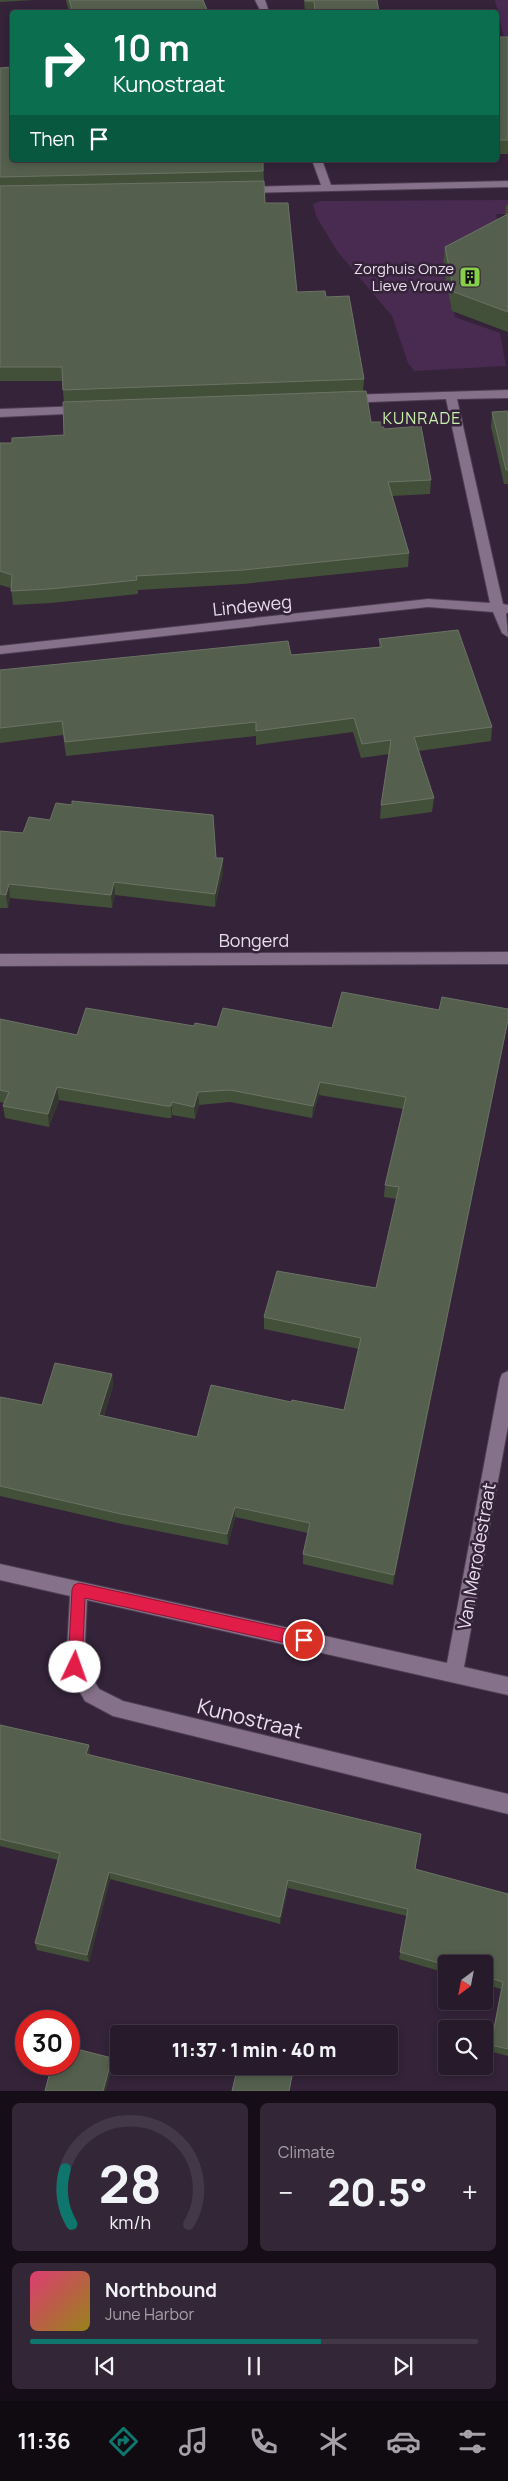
<!DOCTYPE html>
<html lang="en">
<head>
<meta charset="utf-8">
<style>
	body { margin:0; font-family:Manrope,sans-serif; background:#332737; color:#f1f3f6; height:100vh; display:flex; flex-direction:column; font-size:19px; white-space:nowrap }
	* { box-sizing:border-box; margin:0 }
	p { font-size:16px; color:#a4a1a9 }
	.icon { flex:none; width:28px; height:28px; fill:none; stroke:currentColor; stroke-width:2; stroke-linecap:round; stroke-linejoin:round }
	.map { position:relative; height:2091px; overflow:hidden }
	.side { display:flex; flex-direction:column; gap:12px; padding:12px; background:#150e18; flex:1 }
	.side>* { flex:none }
	.banner { position:absolute; left:10px; top:10px; width:489px; height:152px; border-radius:5px; box-shadow:0 2px 8px #0003,0 0 0 1px #433847; background:#0b6e4f; color:#fff; overflow:hidden }
	.needle { width:32px; rotate:212deg }
	.fabs { position:absolute; left:438px; top:1955px; display:grid; gap:10px }
	.fabs a { display:grid; place-items:center; width:55px; height:55px; border-radius:5px; background:#271a2b; box-shadow:0 2px 8px #0003,0 0 0 1px #433847; font-size:25px }
	.speed { position:absolute; left:15px; top:2010px; display:flex; gap:10px; font-size:25px; font-weight:700; text-align:center }
	.speed>* { display:grid; place-content:center; width:65px; height:65px; border-radius:50%; background:#271a2b; box-shadow:0 2px 8px #0003,0 0 0 1px #433847; line-height:1 }
	.speed .limit { border:8px solid #d22; background:#fff; color:#111 }
	.pin { position:absolute; display:grid; place-items:center; width:42px; height:42px; color:#fff; margin:-21px; border:2px solid #fff; border-radius:50%; box-shadow:0 1px 5px #0007 }
	.me { position:absolute; width:55px; margin:-28px; rotate:3deg; stroke-linejoin:round; filter:drop-shadow(0 0 4px #0008) }
	.turn { display:flex; align-items:center; gap:18px; height:105px; padding:0 20px; font-size:22px }
	.turn .icon { width:65px; height:65px; stroke-width:2.5 }
	.turn b { display:block; font-size:35px; line-height:42px }
	.then { display:flex; align-items:center; height:48px; padding:0 20px; background:#0003; gap:10px; font-size:19px }
	.big { font-size:38px; font-weight:800; line-height:1.1 }
	.side .tile { flex:1; display:flex; flex-direction:column; justify-content:center; gap:8px; min-width:0; padding:0 18px; border-radius:8px; background:#332737 }
	.side .dial { align-items:center; gap:0 }
	.dial svg { height:130px; overflow:visible; fill:none; stroke:#433847; stroke-width:7; stroke-linecap:round; text-anchor:middle }
	.dial text { fill:#f1f3f6; stroke:none }
	.song { display:flex; align-items:center; gap:15px }
	.cover { width:60px; height:60px; border-radius:8px; background:linear-gradient(135deg,hsl(340 70% 55%),hsl(50 70% 35%)) }
	.played { height:5px; border-radius:2px; background:linear-gradient(90deg,#0f766e 65%,#433847 65%) }
	.keys { display:flex; justify-content:space-around; direction:ltr }
	.heat { display:flex; justify-content:space-between; align-items:center; font-size:28px; direction:ltr }
	.side .tiles { flex:1; display:grid; gap:12px; grid-template-columns:1fr 1fr }
	.tile:last-child { grid-column:span 2 }
	.trip { position:absolute; left:110px; top:2025px; width:288px; height:50px; border-radius:5px; background:#271a2b; box-shadow:0 2px 8px #0003,0 0 0 1px #433847; font-weight:800; line-height:50px; text-align:center }
	.menu { display:flex; height:80px; justify-content:space-around; align-items:center; background:#100a11; color:#a4a1a9 }
	.menu .icon { width:35px; height:35px }
	.menu .selected { color:#0f766e }
	.menu b { font-size:22px; color:#f1f3f6 }
	.map>svg:first-child { display:block }
	.green { fill:#492a51 }
	.lines { fill:none; stroke-linecap:round; stroke-linejoin:round }
	.minor-casing { stroke:#4d3e51; stroke-width:2 }
	.minor { fill:#85718a; fill-rule:evenodd }
	.wall { fill:#435039 }
	.shaded-wall { fill:#353731 }
	.building { fill:#545f4d; stroke:#6c7366 }
	.route { fill:#e11d48; stroke:#92132f }
	.labels { text-anchor:middle; dominant-baseline:central; stroke-width:5; stroke-linejoin:round; paint-order:stroke }
	.far-poi-label { font-size:15px; fill:#e9deec; stroke:#342339; text-anchor:end }
	.far-quarter-label { font-size:16px; letter-spacing:1px; fill:#c7f0ab; stroke:#342339 }
	.street-label { font-size:18px; fill:#e9deec; stroke:#342339 }
	.near-street-label { font-size:21px; fill:#e9deec; stroke:#342339 }
</style>
</head>
<body>
<div class="map">
<svg width="508" height="2091" viewBox="0 0 508 2091">
	<rect width="100%" height="100%" fill="#342339"/>
	<path class="green" d="M495,0H508V46H506Z
		M508,200V214H496L501,234L445,268L455,317L500,333L506,366L414,371L408,363L392,316L337,251L316,216L313,204L320,201Z"/>
	<g class="lines">
		<g class="minor-casing">
			<path id="minor" d="M255,0H265L269,12H261Z
				M312,160H322L331,185L508,181V187L245,193L240,190L245,187L321,185Z
				M508,390V398L457,399L503,604L508,605V613H506L508,637L502,633L493,612L428,607L0,654V646L428,599L490,603L446,399L346,403L340,399L346,395Z
				M83,406L89,410L87,413L0,417V409Z
				M508,952V964L0,966V954Z
				M508,1371V1426L464,1667L508,1677V1695L87,1600L84,1665L99,1689L123,1701L508,1794V1814L113,1716L85,1701L66,1667L70,1596L0,1580V1564L447,1663L500,1379L502,1374Z"/>
		</g>
		<use href="#minor" class="minor"/>
	</g>
	<path class="wall" d="M0,0H33L0,2Z
		M66,0H203L208,12H69Z
		M304,0H377L379,12H305Z
		M496,37H508V154H496Z
		M0,68L263,160L265,203L297,292L326,297L364,379L363,391L371,422L384,429L431,480L430,494L392,496L409,553L408,567L243,584L138,590V594L51,603L13,605L11,588L0,585V443H12L64,435V402L62,381H0Z
		M506,205H508V332L452,311L443,267L445,247L505,215Z
		M508,411V484H504L491,427L492,412Z
		M379,639L492,727L491,741L419,751L434,798L432,812L380,819L381,805L389,754L361,758L353,732L256,745V736L66,756L63,735L0,743V670L291,655L379,647Z
		M0,831L216,858H223V872L215,907L115,895L112,908L10,898L8,908H0Z
		M508,1009L393,1585L303,1564V1554L308,1533L235,1517L228,1545L122,1524L0,1496V1397L42,1405L112,1374L113,1386L104,1416L197,1437L291,1402L344,1410L359,1349L264,1329V1317L376,1288L397,1199L384,1197L385,1185L403,1109L319,1095L312,1118L230,1102L199,1105L195,1119L172,1115L171,1118H167L59,1100L49,1127L5,1118L3,1106L4,1103L0,1102V1019L77,1035L194,1026L217,1027L332,1028L439,1010Z
		M0,1725L89,1745L90,1755L415,1869L508,1894V2056L489,2051L501,1989L484,1984V1964H446V1973L399,1959L407,1916L288,1888L280,1924L110,1879L89,1962L37,1950L35,1943L58,1860L0,1846Z"/>
	<path class="shaded-wall" d="M223,858V872L215,907V894Z
		M114,882L115,895L112,908L111,895Z
		M9,884L10,898L8,908L6,895Z
		M508,1020V1023L393,1585L394,1575Z
		M320,1082L319,1095L312,1118L313,1106Z
		M57,1087L59,1100L49,1127L48,1114Z
		M198,1092L199,1105L195,1119L194,1107Z
		M172,1102V1115L171,1118V1106Z
		M112,1374L113,1386L101,1426L99,1415Z
		M235,1507V1517L228,1545L227,1534Z
		M89,1745L90,1754L88,1763L86,1754Z
		M109,1872L110,1879L89,1962L87,1955Z
		M288,1880V1888L280,1924V1917Z
		M112,2058L113,2064L106,2091H103Z"/>
	<path class="building" d="M69,0H203L208,12H73Z
		M305,0H377L379,12H315L314,1H305Z
		M496,37H508V140H496Z
		M12,67V160H263V171L0,177V68Z
		M264,181L265,203H288L297,292L325,291L326,297L349,296L364,379L63,390L62,367H0V186Z
		M508,214V312L454,292L445,247Z
		M366,391L371,422H383L384,429L421,426L431,480L388,482L409,553L243,570L136,576L137,580L50,589L11,591L12,575L0,571V443H12V438L64,435L63,402Z
		M508,411V470H506L492,412Z
		M458,630L492,727L414,737L434,798L381,805L391,740L362,744L354,718L256,731V722L65,742L62,721L0,728V670L288,641L291,655L382,647L379,639Z
		M72,801L213,815L216,858H223L215,894L114,882L111,895L9,884L6,895L0,894V831L23,833L29,817L50,820L56,803L72,805Z
		M342,992L439,1010L442,997L508,1009V1020L394,1575L303,1554L310,1523L235,1507L227,1534L121,1514L0,1486V1397L42,1405L55,1363L112,1374L99,1415L197,1437L211,1385L291,1402L292,1400L344,1410L361,1338L264,1317L277,1271L376,1288L399,1187L385,1185L406,1097L320,1082L313,1106L230,1090L198,1092L194,1107L172,1102L171,1106H167L57,1087L48,1114L3,1106L9,1092L0,1090V1019L77,1035L86,1008L194,1026L195,1023L217,1027L223,1008L332,1028Z
		M0,1725L89,1745L86,1754L421,1834L415,1869L508,1894V2049L491,2045L503,1982L484,1976V1964H446V1965L400,1952L408,1909L288,1880L280,1917L109,1872L87,1955L35,1943L60,1853L0,1839Z
		M69,2047L112,2058L103,2091H45L52,2064H69Z
		M238,2066H272L293,2071L289,2091H232Z"/>
	<path class="route" d="M79,1583L304,1633L309,1635L311,1640L309,1645L304,1647L85,1598L82,1667L80,1672L75,1674L70,1672L68,1667L72,1590L74,1585Z"/>
	<defs>
		<g id="building-square" transform="scale(1.125)"><rect x="-9" y="-9" width="18" height="18" rx="4" fill="#88cf49" stroke="#342339"/><path d="M-4-6H4V6H1V3H-1V6H-4ZM-2.5-4.3h1.7v1.8h-1.7ZM.8-4.3h1.7v1.8H.8ZM-2.5-1h1.7V.8h-1.7ZM.8-1h1.7V.8H.8Z" fill="#111"/></g>
	</defs>
	<g fill-rule="evenodd">
		<use href="#building-square" x="470" y="277"/>
	</g>
	<g class="labels">
		<g class="far-poi-label">
			<text x="454" y="268">Zorghuis Onze<tspan x="454" dy="17">Lieve Vrouw</tspan></text>
		</g>
		<g class="far-quarter-label">
			<text x="422" y="418">KUNRADE</text>
		</g>
		<g class="street-label">
			<text transform="translate(252 605) rotate(-6)">Lindeweg</text>
			<text x="254" y="940">Bongerd</text>
			<text transform="translate(476 1556) rotate(-80)">Van Merodestraat</text>
		</g>
		<g class="near-street-label">
			<text transform="translate(250 1718) rotate(14)">Kunostraat</text>
		</g>
	</g>
</svg>
<div class="fabs">
<a><svg class="needle" viewBox="-14 -14 28 28"><path d="M0-13l5 13h-10z" fill="#e53935"/><path d="M0 13l5-13h-10z" fill="#a4a1a9"/></svg></a>
<a><svg class="icon" aria-label="search" viewBox="0 0 24 24"><circle cx="10" cy="10" r="6"/><path d="M15 15l6 6"/></svg></a>
</div>
<div class="speed"><div class="limit">30</div></div>
<div class="pin" style="left:304px;top:1640px;background:#d93025"><svg class="icon" aria-label="arrive" viewBox="0 0 24 24"><path d="M6 21V4h12l-3 4 3 4H6"/></svg></div>
<svg class="me" style="left:75px;top:1667px" viewBox="-20 -20 40 40"><circle r="19" fill="#fff"/><path d="M0-13L10 11 0 6-10 11z" fill="#e11d48"/></svg>
<div class="trip">11:37 · 1 min · 40 m</div>
<div class="banner">
<div class="turn"><svg class="icon" aria-label="right" viewBox="0 0 24 24"><path d="M7 20v-9h11M14 6l5 5-5 5"/></svg><div><b>10 m</b>Kunostraat</div></div>
<div class="then">Then<svg class="icon" aria-label="arrive" viewBox="0 0 24 24"><path d="M6 21V4h12l-3 4 3 4H6"/></svg></div>
</div>
</div>
<section class="side">
<div class="tiles">
<div class="tile dial"><svg viewBox="0 0 100 80">
<path d="M14 69A42 42 0 1 1 86 69"/>
<path d="M14 69A42 42 0 0 1 10 35" stroke="#0f766e"/>
<text x="50" y="56" font-size="32" font-weight="700">28</text>
<text x="50" y="72" font-size="11">km/h</text>
</svg></div>
<div class="tile"><p>Climate</p>
<div class="heat"><a>−</a><b class="big">20.5°</b><a>+</a></div>
</div>
<div class="tile">
<div class="song"><i class="cover"></i><div><b>Northbound</b><p>June Harbor</p></div></div>
<div class="played"></div>
<div class="keys"><svg class="icon" aria-label="previous" viewBox="0 0 24 24"><path d="M18 5L8 12l10 7zM5 5v14"/></svg><svg class="icon" aria-label="pause" viewBox="0 0 24 24"><path d="M8 5v14M16 5v14"/></svg><svg class="icon" aria-label="next" viewBox="0 0 24 24"><path d="M6 5l10 7-10 7zM19 5v14"/></svg></div>
</div>
</div>
</section>
<nav class="menu">
<b>11:36</b>
<svg class="icon selected" aria-label="directions" viewBox="0 0 24 24"><path d="M12 3l9 9-9 9-9-9zM9 14v-3h6M13 9l2 2-2 2"/></svg>
<svg class="icon" aria-label="music" viewBox="0 0 24 24"><path d="M9 18V5l10-2v13"/><circle cx="6" cy="18" r="3"/><circle cx="16" cy="16" r="3"/></svg>
<svg class="icon" aria-label="phone" viewBox="0 0 24 24"><path d="M5 4h4l2 5-3 2q2 4 5 5l2-3 5 2v4C11 20 4 13 5 4z"/></svg>
<svg class="icon" aria-label="climate" viewBox="0 0 24 24"><path d="M12 3v18M4 7l16 10M4 17L20 7"/></svg>
<svg class="icon" aria-label="car" viewBox="0 0 24 24"><path d="M5 17H2v-5l4-1 3-4h7l3 4 3 1v5h-3M9 17h6M6 11h13"/><circle cx="7" cy="17" r="2"/><circle cx="17" cy="17" r="2"/></svg>
<svg class="icon" aria-label="filters" viewBox="0 0 24 24"><path d="M4 7h16M4 17h16"/><circle cx="9" cy="7" r="2"/><circle cx="15" cy="17" r="2"/></svg>
</nav>
</body>
</html>
